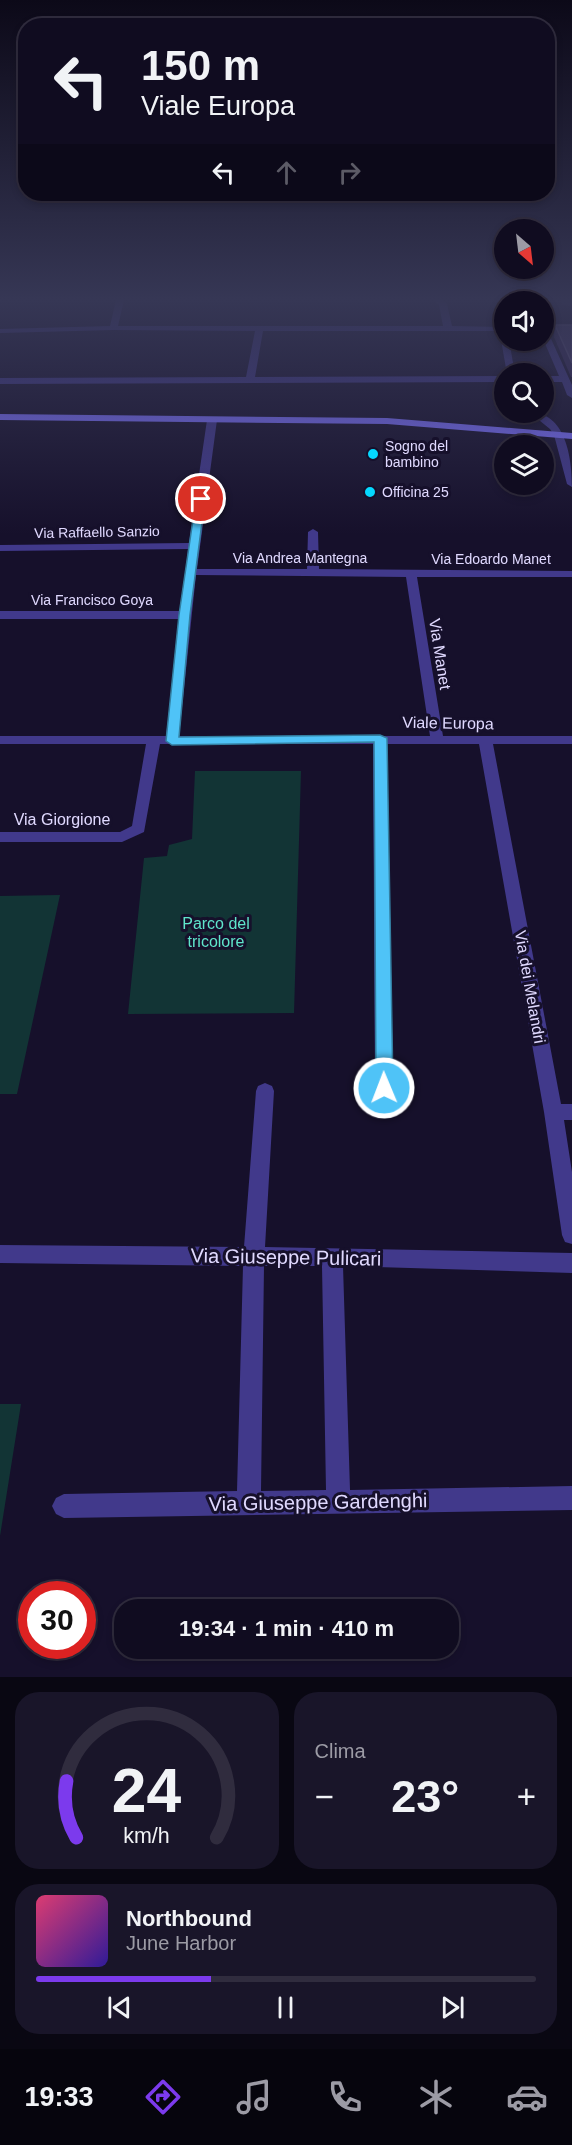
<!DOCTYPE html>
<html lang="it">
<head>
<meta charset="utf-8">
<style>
	body { margin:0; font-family:Arial,sans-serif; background:#191529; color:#f1f3f6; height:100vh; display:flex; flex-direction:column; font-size:22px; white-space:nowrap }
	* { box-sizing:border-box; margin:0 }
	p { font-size:20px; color:#9c9ba5 }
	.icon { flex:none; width:33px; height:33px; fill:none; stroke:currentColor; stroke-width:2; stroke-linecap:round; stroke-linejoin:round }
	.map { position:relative; height:1677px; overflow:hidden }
	.drawer { display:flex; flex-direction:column; gap:15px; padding:15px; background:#090712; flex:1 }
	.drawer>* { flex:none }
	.banner { position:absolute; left:18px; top:18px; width:537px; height:183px; border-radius:24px; box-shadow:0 3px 9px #0003,0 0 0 2px #302c3e; background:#100c20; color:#f1f3f6; overflow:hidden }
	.needle { width:39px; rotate:152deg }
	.tools { position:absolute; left:494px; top:219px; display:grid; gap:12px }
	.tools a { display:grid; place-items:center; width:60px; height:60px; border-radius:50%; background:#100c20; box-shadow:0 3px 9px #0003,0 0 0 2px #302c3e; font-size:30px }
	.speed { position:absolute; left:18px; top:1581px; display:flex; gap:12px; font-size:30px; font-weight:700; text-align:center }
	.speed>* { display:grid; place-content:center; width:78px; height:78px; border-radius:50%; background:#100c20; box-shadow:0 3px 9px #0003,0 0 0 2px #302c3e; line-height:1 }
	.speed .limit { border:9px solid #d22; background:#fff; color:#111 }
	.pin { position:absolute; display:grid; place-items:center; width:51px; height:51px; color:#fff; margin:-26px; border:3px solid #fff; border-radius:50%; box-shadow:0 2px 6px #0007 }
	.me { position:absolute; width:66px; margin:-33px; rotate:359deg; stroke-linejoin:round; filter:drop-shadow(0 0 4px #0008) }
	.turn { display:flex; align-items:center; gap:21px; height:126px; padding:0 24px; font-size:27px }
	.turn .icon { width:78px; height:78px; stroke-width:2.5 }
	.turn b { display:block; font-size:42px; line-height:51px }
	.lanes { display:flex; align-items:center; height:57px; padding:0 24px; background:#0003; justify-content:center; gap:30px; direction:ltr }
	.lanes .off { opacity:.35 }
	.big { font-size:45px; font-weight:600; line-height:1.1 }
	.drawer .tile { flex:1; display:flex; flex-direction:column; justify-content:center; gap:9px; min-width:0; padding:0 21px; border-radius:24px; background:#191529 }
	.drawer .dial { align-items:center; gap:0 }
	.dial svg { height:156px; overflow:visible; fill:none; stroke:#302c3e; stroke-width:7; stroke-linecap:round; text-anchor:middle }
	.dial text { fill:#f1f3f6; stroke:none }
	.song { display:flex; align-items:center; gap:18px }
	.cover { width:72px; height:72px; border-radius:9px; background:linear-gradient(135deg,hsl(340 70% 55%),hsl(250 70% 35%)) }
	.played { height:6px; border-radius:3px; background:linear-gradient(90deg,#7c3aed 35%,#302c3e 35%) }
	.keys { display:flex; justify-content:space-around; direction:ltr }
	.heat { display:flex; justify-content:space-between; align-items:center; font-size:33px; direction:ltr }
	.drawer .tiles { flex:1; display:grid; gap:15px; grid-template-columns:1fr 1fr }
	.tile:last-child { grid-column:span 2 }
	.trip { position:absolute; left:114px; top:1599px; width:345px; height:60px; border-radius:24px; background:#100c20; box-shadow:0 3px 9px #0003,0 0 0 2px #302c3e; font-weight:600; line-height:60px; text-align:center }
	.tabs { display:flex; height:96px; justify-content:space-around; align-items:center; background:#06050d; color:#9c9ba5 }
	.tabs .icon { width:42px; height:42px }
	.tabs .selected { color:#7c3aed }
	.tabs b { font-size:27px; color:#f1f3f6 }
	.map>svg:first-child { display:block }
	.green { fill:#123435 }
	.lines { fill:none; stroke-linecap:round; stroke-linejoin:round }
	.street { fill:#41398b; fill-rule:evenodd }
	.secondary { fill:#7c70ff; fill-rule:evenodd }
	.wall { fill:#352859 }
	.building { fill:#473b6b; stroke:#5f5482; stroke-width:1.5 }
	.route { fill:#4fc3f7; stroke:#337fa1; stroke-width:1.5 }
	.poi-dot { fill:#05d8ff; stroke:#16102b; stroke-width:2 }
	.labels { text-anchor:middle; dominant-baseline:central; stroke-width:6; stroke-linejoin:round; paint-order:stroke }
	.far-poi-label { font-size:14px; fill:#e0d9ff; stroke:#16102b; text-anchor:start }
	.far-street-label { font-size:14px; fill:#e0d9ff; stroke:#16102b }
	.street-label { font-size:16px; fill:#e0d9ff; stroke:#16102b }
	.park-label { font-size:16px; fill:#5fe5cb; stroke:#16102b }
	.near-street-label { font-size:20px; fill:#e0d9ff; stroke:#16102b }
</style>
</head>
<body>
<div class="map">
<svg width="572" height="1677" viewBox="0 0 572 1677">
	<rect width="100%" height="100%" fill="#16102b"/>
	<path class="green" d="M195,771H301L294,1013L128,1014L144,858L167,856L169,845L192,839Z
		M60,895L17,1094H0V896Z
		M0,1404H21L0,1536Z"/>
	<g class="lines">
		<path class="street" d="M116,300H124L118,326H443L439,305L434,300H443L447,304L452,326L504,327V331H263L255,377L504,376V382L0,384V378L246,377L255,331L113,330L0,333V329L110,326Z
			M543,328L547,330L572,385V398L567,395L562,382H543V376H559L543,339Z
			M504,338V340H509L515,374H507L501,340Z
			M529,412C566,412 572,458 572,487L567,484L554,435L550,429Z
			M212,417L217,420L197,569H307L308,532L313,529L318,532L319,569L572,571V577H417L443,736H572V744H493L561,1104H572V1120H564L572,1172V1244L565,1242L562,1235L544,1112L479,744H387L393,1088L390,1093L384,1096L378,1093L375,1088L373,744H160L144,832L122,842H0V832H120L132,826L146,744H0V736H166L180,619H0V611H181L188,549L0,551V545L189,543L207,420ZM196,575L406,577L430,736H179Z
			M265,1083L272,1086L274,1091L265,1247L572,1253V1273L343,1266L350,1490L572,1486V1510L64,1518L56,1514L52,1506L56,1498L64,1494L237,1491L243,1266L0,1263V1245L244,1247L256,1091L258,1086ZM264,1266H322L326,1490L261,1491Z"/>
		<path class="secondary" d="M0,414L387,418L572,433V439L387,424L0,420Z"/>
	</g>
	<path class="wall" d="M561,300H572V306L562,305Z
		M555,325H572V377H571L554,337Z"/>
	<path class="building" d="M555,325H572V363Z"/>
	<linearGradient id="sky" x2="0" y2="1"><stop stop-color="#0c0918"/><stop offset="0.56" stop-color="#363755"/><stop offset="1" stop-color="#363755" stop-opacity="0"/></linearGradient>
	<rect width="572" height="535" fill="url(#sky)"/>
	<path class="route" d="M201,496L205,499L190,615L179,737L380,735L387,738L393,1088L390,1093L384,1095L379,1093L376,1088L374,742L172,745L166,741L179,615L196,499Z"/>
	<g class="poi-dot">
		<circle cx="373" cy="454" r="6"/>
		<circle cx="370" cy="492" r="6"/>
	</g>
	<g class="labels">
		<g class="far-poi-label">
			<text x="385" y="446">Sogno del<tspan x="385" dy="16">bambino</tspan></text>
			<text x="382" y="492">Officina 25</text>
		</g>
		<g class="far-street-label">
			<text transform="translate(97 532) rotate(-1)">Via Raffaello Sanzio</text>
			<text x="300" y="558">Via Andrea Mantegna</text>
			<text x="491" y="559">Via Edoardo Manet</text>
			<text x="92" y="600">Via Francisco Goya</text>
		</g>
		<g class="street-label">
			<text transform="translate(440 654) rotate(81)">Via Manet</text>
			<text transform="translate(448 723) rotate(1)">Viale Europa</text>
			<text x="62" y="819">Via Giorgione</text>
			<text transform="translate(530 987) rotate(80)">Via dei Melandri</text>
		</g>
		<g class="park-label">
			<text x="216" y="923">Parco del<tspan x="216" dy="18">tricolore</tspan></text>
		</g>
		<g class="near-street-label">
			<text transform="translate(286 1257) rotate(1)">Via Giuseppe Pulicari</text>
			<text transform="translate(318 1502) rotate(-1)">Via Giuseppe Gardenghi</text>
		</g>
	</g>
</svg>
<div class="tools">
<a><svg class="needle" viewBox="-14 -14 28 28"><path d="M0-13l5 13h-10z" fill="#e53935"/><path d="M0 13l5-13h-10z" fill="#9c9ba5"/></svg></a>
<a><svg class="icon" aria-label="sound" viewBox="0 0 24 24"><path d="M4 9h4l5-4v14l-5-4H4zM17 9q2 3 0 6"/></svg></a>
<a><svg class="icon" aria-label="search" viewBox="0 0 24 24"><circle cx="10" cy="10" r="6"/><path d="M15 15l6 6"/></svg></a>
<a><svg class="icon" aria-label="layers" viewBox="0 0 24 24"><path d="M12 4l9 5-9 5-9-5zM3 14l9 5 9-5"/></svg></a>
</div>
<div class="speed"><div class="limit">30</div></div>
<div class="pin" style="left:201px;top:499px;background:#d93025"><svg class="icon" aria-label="arrive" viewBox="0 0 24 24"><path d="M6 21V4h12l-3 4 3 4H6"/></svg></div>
<svg class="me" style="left:384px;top:1088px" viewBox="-20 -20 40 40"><circle r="17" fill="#4fc3f7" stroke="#fff" stroke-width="3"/><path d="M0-11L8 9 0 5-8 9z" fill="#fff"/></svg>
<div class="trip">19:34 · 1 min · 410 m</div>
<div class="banner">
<div class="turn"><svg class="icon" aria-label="left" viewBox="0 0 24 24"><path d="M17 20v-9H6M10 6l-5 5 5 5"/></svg><div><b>150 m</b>Viale Europa</div></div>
<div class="lanes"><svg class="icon" aria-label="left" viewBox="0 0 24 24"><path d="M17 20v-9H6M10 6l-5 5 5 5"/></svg><svg class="icon off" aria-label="ahead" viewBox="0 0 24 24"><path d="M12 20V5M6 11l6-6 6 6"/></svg><svg class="icon off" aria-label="right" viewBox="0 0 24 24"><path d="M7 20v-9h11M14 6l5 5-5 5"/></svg></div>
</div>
</div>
<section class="drawer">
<div class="tiles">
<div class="tile dial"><svg viewBox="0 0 100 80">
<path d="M14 69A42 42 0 1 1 86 69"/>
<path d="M14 69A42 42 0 0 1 9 40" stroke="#7c3aed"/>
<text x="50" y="56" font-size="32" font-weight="700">24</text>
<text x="50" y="72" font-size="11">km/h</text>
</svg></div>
<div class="tile"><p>Clima</p>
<div class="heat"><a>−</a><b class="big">23°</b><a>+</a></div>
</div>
<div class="tile">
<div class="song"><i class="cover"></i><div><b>Northbound</b><p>June Harbor</p></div></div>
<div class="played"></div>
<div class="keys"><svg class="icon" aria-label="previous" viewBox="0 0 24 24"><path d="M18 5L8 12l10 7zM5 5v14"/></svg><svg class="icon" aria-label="pause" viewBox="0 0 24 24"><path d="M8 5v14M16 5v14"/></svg><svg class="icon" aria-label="next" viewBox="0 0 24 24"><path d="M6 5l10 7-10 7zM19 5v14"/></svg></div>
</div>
</div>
</section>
<nav class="tabs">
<b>19:33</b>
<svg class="icon selected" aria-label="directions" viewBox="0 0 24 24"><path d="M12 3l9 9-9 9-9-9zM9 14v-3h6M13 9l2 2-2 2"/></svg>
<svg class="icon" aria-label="music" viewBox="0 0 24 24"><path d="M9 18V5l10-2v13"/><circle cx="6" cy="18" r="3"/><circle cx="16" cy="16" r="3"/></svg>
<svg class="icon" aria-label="phone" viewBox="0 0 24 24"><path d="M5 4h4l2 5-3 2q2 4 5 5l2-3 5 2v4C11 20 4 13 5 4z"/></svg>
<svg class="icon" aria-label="climate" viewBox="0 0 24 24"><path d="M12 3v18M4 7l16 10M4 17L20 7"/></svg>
<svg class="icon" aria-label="car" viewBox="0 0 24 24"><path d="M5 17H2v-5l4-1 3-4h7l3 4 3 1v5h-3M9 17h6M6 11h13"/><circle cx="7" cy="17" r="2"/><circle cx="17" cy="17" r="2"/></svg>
</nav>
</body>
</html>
